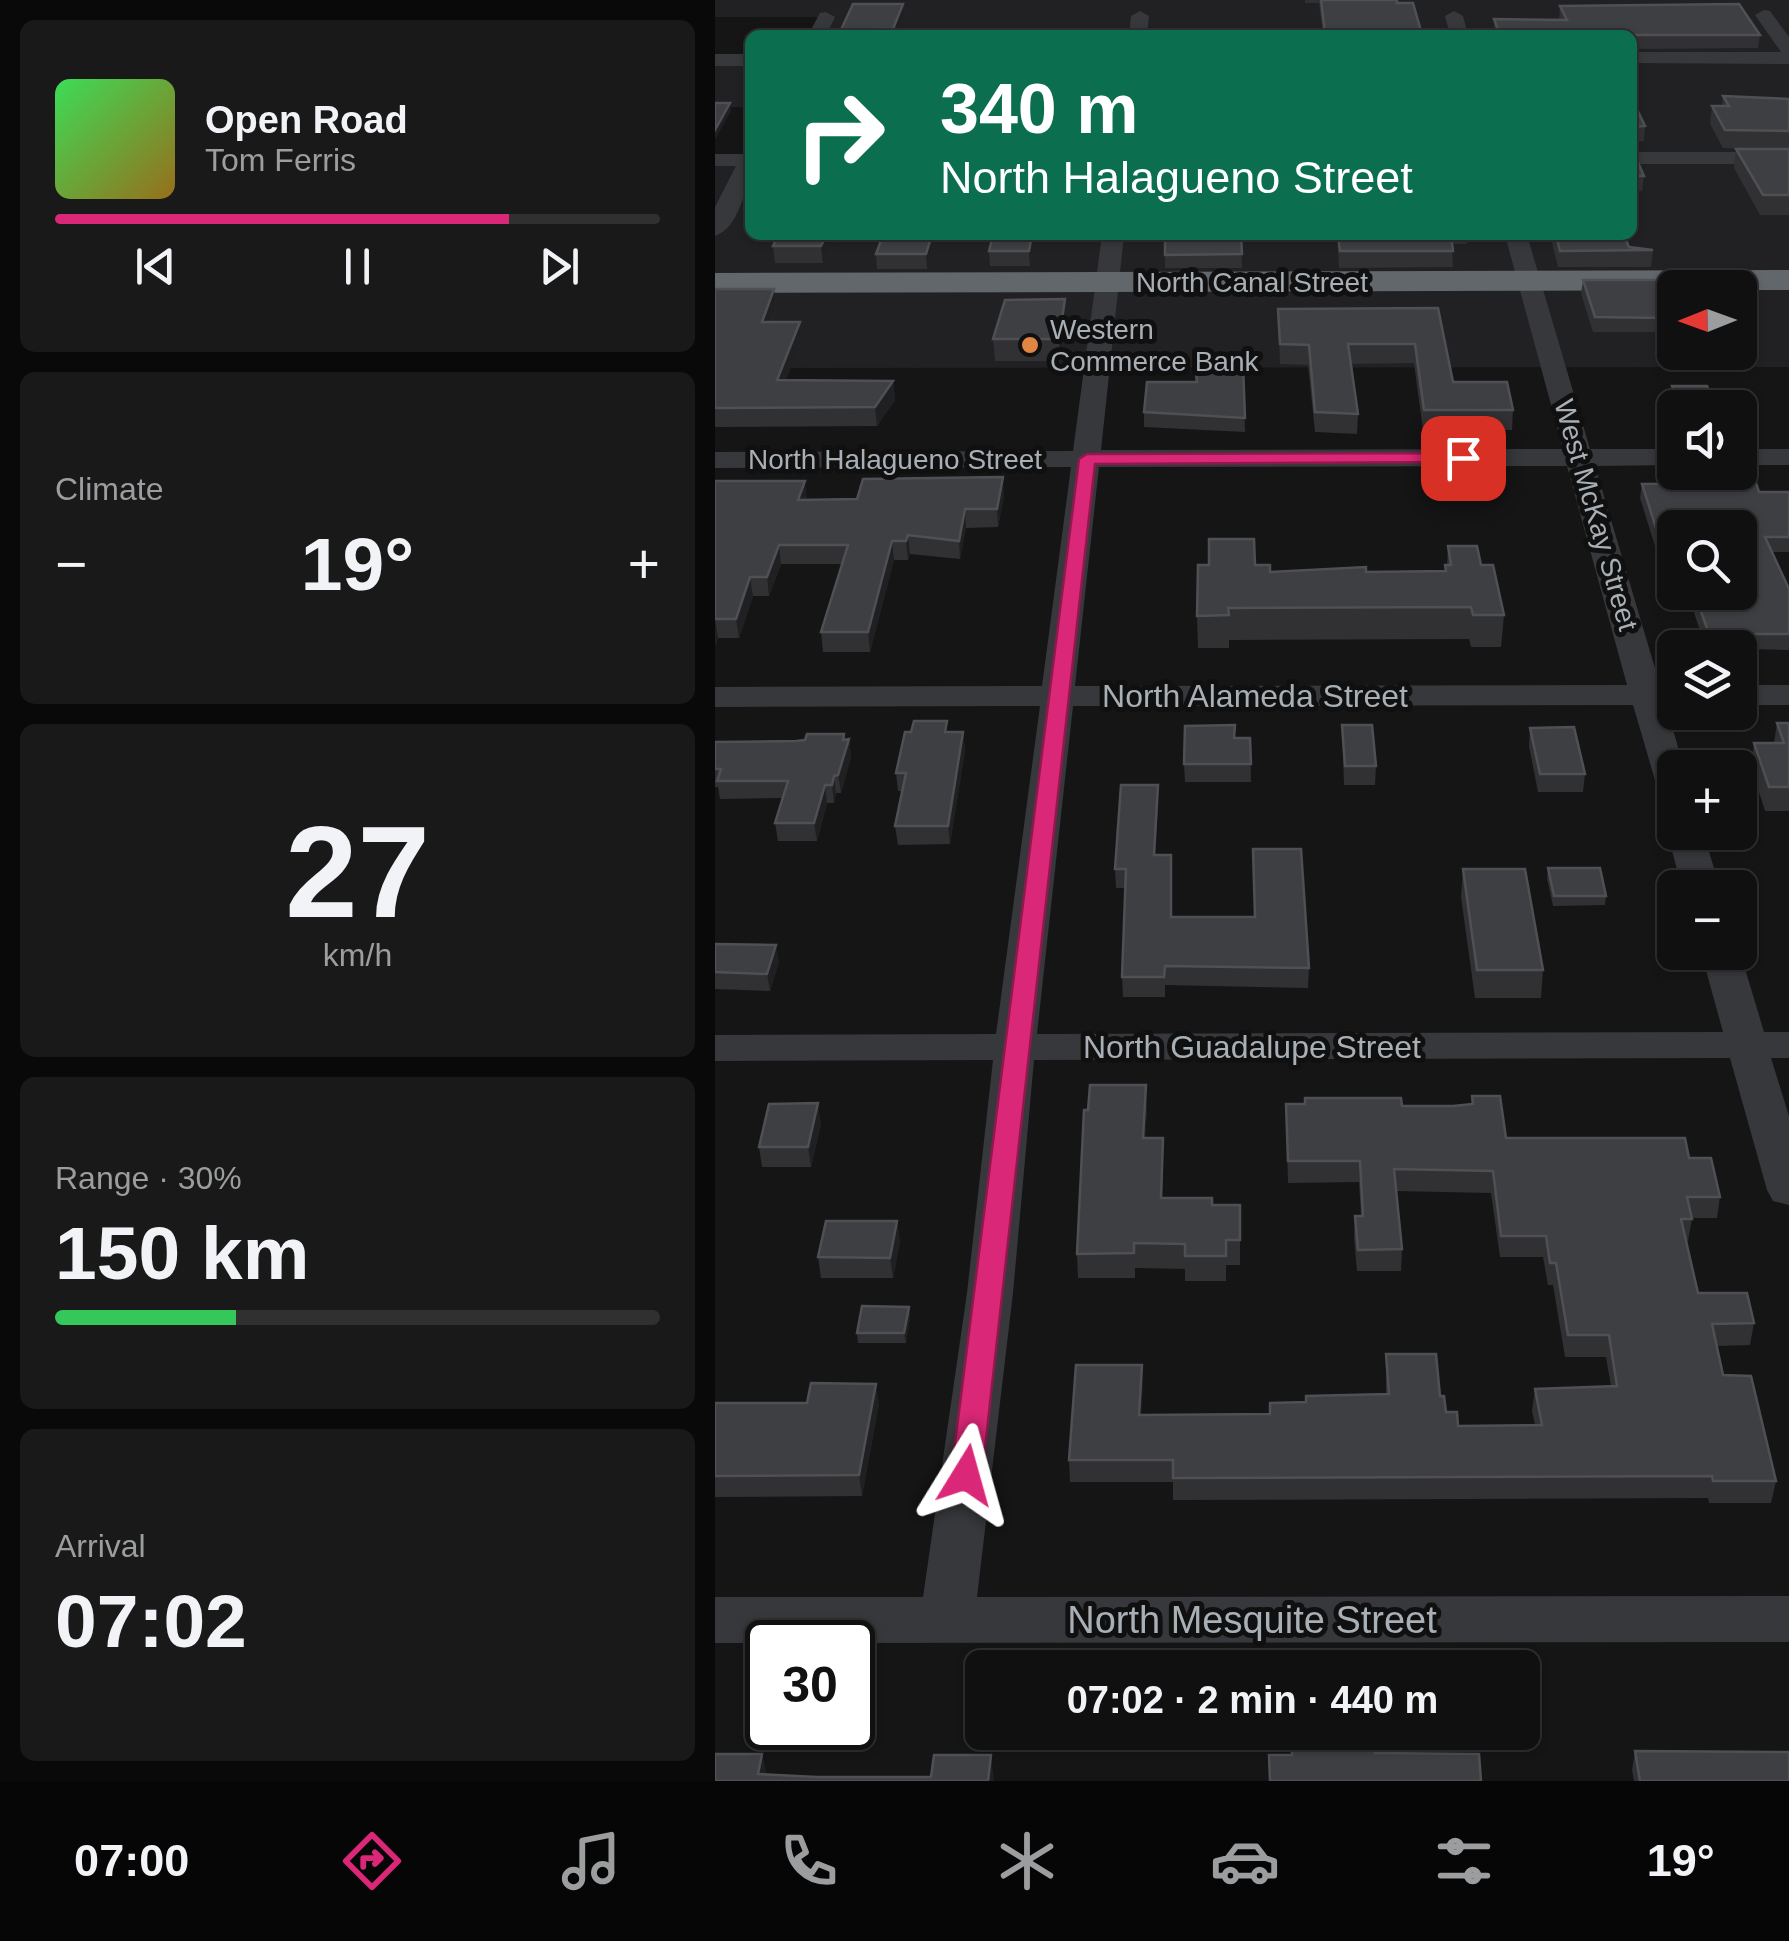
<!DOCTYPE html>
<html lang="en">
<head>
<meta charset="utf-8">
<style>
	body { margin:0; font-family:Helvetica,sans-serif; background:#191919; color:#f1f3f6; height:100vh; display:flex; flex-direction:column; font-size:38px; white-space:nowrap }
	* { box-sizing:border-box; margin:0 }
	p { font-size:32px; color:#9c9d9f }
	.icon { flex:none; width:55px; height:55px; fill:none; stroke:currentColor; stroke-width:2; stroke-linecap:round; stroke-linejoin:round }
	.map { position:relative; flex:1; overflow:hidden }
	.side { display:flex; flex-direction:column; gap:20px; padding:20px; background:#090909; width:715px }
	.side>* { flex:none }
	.hud { position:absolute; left:30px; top:30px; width:892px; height:210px; border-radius:15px; box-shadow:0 2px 8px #0004,0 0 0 2px #303030; background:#0b6e4f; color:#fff; overflow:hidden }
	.needle { width:65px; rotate:269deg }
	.controls { position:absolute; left:942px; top:270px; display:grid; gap:20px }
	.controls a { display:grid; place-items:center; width:100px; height:100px; border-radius:15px; background:#101010; box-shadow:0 2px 8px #0004,0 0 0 2px #303030; font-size:50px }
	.speed { position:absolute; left:30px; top:1620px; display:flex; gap:20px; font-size:50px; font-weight:700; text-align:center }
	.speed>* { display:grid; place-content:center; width:130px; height:130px; border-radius:50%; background:#101010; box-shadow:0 2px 8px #0004,0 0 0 2px #303030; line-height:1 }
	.speed .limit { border:5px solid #111; border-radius:15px; background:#fff; color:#111 }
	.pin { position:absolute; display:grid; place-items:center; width:85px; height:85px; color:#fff; margin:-42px; border-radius:20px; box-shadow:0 5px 15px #0006 }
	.me { position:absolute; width:110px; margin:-55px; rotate:8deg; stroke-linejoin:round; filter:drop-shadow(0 0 8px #0008) }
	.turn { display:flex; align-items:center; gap:35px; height:210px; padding:0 30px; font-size:45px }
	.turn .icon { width:130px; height:130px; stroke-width:2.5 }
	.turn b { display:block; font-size:70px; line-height:85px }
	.big { font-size:75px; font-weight:600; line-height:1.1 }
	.side .tile { flex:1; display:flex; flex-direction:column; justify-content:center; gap:15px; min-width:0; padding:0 35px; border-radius:15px; background:#191919 }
	.side .dial { align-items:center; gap:0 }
	.dial b { font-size:130px; line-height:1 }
	.song { display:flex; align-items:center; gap:30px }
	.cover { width:120px; height:120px; border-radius:15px; background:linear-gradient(135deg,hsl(130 70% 55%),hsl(40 70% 35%)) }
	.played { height:10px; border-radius:5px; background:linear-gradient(90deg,#db2777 75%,#303030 75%) }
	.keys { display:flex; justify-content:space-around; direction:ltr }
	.heat { display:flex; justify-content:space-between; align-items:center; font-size:55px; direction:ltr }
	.charge { height:15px; border-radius:8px; background:linear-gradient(90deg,#34c759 30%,#303030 0) }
	.trip { position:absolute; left:250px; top:1650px; width:575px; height:100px; border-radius:15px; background:#101010; box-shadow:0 2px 8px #0004,0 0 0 2px #303030; font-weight:600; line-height:100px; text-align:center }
	.dock { display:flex; height:160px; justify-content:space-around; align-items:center; background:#060606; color:#9c9d9f }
	.dock .icon { width:70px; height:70px }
	.dock .on { color:#db2777 }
	.dock b { font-size:45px; color:#f1f3f6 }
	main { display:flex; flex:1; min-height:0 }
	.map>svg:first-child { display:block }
	.built { fill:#212123; fill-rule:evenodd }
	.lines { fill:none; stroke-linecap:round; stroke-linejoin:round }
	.minor { fill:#36383b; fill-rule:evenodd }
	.highway { fill:#62676b; fill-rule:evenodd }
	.wall { fill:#313134 }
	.shaded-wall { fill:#202022 }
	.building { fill:#3e3f42; stroke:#4e5054; stroke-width:2.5 }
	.route { fill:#db2777; stroke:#8e194d; stroke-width:2.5 }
	.poi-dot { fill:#e18542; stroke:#101011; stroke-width:4 }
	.labels { text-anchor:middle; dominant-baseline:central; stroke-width:10; stroke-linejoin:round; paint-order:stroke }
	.far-street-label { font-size:28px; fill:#a8afb5; stroke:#101011 }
	.far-poi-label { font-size:28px; fill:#a8afb5; stroke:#101011; text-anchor:start }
	.street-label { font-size:32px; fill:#a8afb5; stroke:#101011 }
	.near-street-label { font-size:38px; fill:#a8afb5; stroke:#101011 }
</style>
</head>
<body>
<main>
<section class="side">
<div class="tile">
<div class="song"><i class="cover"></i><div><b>Open Road</b><p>Tom Ferris</p></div></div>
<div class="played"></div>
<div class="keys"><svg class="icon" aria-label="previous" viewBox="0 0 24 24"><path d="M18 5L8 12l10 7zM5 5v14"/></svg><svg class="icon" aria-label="pause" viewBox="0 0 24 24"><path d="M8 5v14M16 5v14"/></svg><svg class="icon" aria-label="next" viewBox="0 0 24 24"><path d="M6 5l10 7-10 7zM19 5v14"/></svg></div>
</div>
<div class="tile"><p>Climate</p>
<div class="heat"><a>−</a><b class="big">19°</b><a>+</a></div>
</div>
<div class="tile dial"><b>27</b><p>km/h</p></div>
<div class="tile"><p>Range · 30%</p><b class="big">150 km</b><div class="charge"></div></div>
<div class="tile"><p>Arrival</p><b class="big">07:02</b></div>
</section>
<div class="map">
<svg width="1074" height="1781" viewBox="0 0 1074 1781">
	<rect width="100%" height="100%" fill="#151516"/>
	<path class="built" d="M0,0H1074V367L0,368V160H35V235H918V35H102L110,17H0ZM960,288H1025V352H960Z
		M0,60H35V107H0Z"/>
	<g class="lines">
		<path class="minor" d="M1049,10L1055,11L1074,37V64L918,63V52H1066L1040,15Z
			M425,11L434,16L432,35H414L416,16Z
			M739,11L748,16L753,35H735L730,16Z
			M111,12L120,17L111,35H93L105,13Z
			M0,54H35V66H0Z
			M918,152H1074V164H918Z
			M0,154H35C35,177 26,228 0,236V207L21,166H0Z
			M387,235H409L386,450L848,449L790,235H812L875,449H960V465L880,466L945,685H960V705H951L969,768H960V807L947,804L918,705L358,706L322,1034L1008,1032L986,952H1025L1049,1032H1074V1058H1056L1074,1116V1205L1058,1201L1052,1190L1015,1058L319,1060L298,1293L262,1597L1074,1596V1642L0,1643V1597H208L252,1293L278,1060L0,1061V1035L281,1034L325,706L0,707V687L327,686L356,467L0,468V452L358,451ZM852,466L912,685L360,686L384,467Z
			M1025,449H1074V465H1025Z
			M1025,685H1074V705H1025Z
			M960,824V832H988L1005,888H967L952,832Z"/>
		<path class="highway" d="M1074,270V290L0,293V273Z"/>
	</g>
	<path class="wall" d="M590,0H682V3L706,31V35H608L604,3H590Z
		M138,4H188L190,19L183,35H124Z
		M845,6L1045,35L1043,48L918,49V35H779V19L844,20Z
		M1008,96L1074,99V215H1045L1019,168L1021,149H1039L1008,148L995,124L997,106H1007Z
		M918,101L930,126L929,141L918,142Z
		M918,151L929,176L927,191H918Z
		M121,235L108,263H60L58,246Z
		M222,235L212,269H162L161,254Z
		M278,235H320L315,266H275L274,251Z
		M450,235H526L527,268H450Z
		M622,235H753L752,244H737L738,267L624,268Z
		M835,235H909L914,247L938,250L936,267H843Z
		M868,280L956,301L954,315H948V332H878L866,294Z
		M0,289H59L61,306L56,322H85L87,339L71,380L178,381L180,400L162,426L0,427Z
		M350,299L351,321L345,361H280L278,339Z
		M723,308L738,382L798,410L797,430H708L699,363L636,364L643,414L642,434L600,432L593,365L565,364L563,309Z
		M528,365L530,432L429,427V412L481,382L480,366Z
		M957,386L1000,408H960V414L956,401Z
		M0,481L92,500L289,495L283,527L251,528L245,559L195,554L193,560H179L155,652H108L106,632L127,564H66L54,596H38L24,638H3L0,645Z
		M927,484L1044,492H1074V552H1057L1074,589V650L991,648L972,592H1025L960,528V562H945L925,498Z
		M733,546L766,565L789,615L786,647H756L754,639L514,640V648H483L482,616L540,565L555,572L729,571L730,565H732Z
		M1062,723H1074V811H1050L1036,767L1039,743H1059Z
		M627,725L661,766L660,785H629Z
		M815,728L870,774L868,792H823L814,746Z
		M233,732H248L250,750L235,844L183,845L180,826L187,791H183L181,773Z
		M129,734L130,739H134L136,757L126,793H121L119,803H112L102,841H63L60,823L68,798L5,799L3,787H0V742L81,741Z
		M519,738H535L536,782H470L469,764Z
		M443,785L440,855L457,917L594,968L593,988L450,985V997H408L407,977L410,888H401L400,869Z
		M833,868L891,896L890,905L838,906L832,878Z
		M748,869L828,970L826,998H760L746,897Z
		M0,944L64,962L55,991L0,989Z
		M757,1096L791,1138L974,1158L1005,1197L1002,1218H977L973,1241H971L983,1293L1039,1323L1035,1345L1001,1346L1008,1375L1061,1481L1056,1503H994L993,1498L458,1500V1482H355L354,1460L427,1365L426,1415L555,1414L591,1402L671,1394V1354L725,1396L731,1412L743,1426L820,1425L817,1411L820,1389L896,1386L891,1357H850L838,1285H833L828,1257H785L776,1193L681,1191L687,1249L686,1271H642L639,1238L640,1216H646L644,1182L573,1183L571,1104L738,1106L756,1104Z
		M432,1109L430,1138L448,1163L447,1198L497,1205H525V1265H511V1281H470V1269L420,1268V1278H363L362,1254L373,1110Z
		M106,1124L96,1167H47L44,1147Z
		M182,1221L185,1242L178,1278H106L103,1257Z
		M194,1307L195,1317L191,1343H143L142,1333Z
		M0,1403L164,1404L147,1496L0,1497Z
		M920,1751L1074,1781H919L917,1770Z"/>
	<path class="shaded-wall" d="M188,4L190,19L183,35H178V29Z
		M15,103L16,111L0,140V130Z
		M111,235H121L108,263L106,246Z
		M217,235H222L212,269L211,254Z
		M317,235H320L315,266L314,251Z
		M59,289L61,306L49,340L47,322Z
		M350,299L351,321L345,361L344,339Z
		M85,322L87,339L64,399L62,380Z
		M178,381L180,400L162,426L160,407Z
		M288,477L289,495L283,527L282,509Z
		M90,481L92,499L83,500Z
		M250,509L251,528L245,559L244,541Z
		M193,535L195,554L193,560L191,541Z
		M177,541L179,560L155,652L153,632Z
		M64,545L66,564L54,596L52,577Z
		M35,577L38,596L24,638L21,619Z
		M0,619L3,638L1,645L0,641Z
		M248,732L250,750L235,844L233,826Z
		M129,734L131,749L134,739L136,757L126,793L123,775Z
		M119,776L121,793L119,803L117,785Z
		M110,785L112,803L102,841L99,823Z
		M443,785V804L439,874V855Z
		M61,945L64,962L55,991L52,974Z
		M431,1085L432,1109L429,1163L428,1138Z
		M103,1103L106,1124L96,1167L93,1147Z
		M448,1138V1163L447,1222L446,1198Z
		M182,1221L185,1242L178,1278L175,1258Z
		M194,1307L195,1317L191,1343L189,1333Z
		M427,1365L428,1387L425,1437L424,1415Z
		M161,1384L164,1404L147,1496L144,1475Z
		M47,1754L53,1779L43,1774Z
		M276,1755L279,1781H273Z"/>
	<path class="building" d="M606,0H682V3H698L706,31L610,33Z
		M138,4H188L178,29H160L157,34H124Z
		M1024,4L1045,35H785L779,19L852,20L845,6Z
		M1008,96L1074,99V131L1010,130L997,106H1014Z
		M918,101L930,126L918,127Z
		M0,103H15L0,130Z
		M1021,149H1074V195H1048Z
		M918,151L929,176H918Z
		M63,235H111L106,246H58Z
		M168,235H217L211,254H161Z
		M278,235H317L314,251H274Z
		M450,235H526L527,254L450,255Z
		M623,235H736L738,251H625Z
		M841,235H909L914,247L938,250L845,251Z
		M868,280H948L956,301H943L949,318L880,317Z
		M0,289H59L47,322H85L62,380L178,381L160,407L0,408Z
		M350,299L344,339H278L290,300Z
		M723,308L738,382H792L798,410H709L700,344H633L643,414L600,412L594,345L565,344L563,309Z
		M528,365L530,418L429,412L432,382H482L480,366Z
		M957,386H992L1000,408H965Z
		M288,477L282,509H250L244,541L193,535L191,541H177L153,632H106L133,545H64L52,577H35L21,619H0V481H90L83,500L142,499L148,479Z
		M1041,483L1044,492H1074V537H1050L1074,589V634H994L979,592H1025V528H960V547H947L927,484Z
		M494,539H539L540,565H555V572L651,567V572L731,571L730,565H736L733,546H762L766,565H778L789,615H758L756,607L513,608L514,615L482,616L483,565H494Z
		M199,721H232L230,732H248L233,826H180L191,773H181L190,732H196Z
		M1062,723H1074V787H1054L1039,743H1069Z
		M520,725L519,738H535L536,764H469L470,726Z
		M627,725H657L661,766H630Z
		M859,727L870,774H825L815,728Z
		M92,734H129L128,740L134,739L123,775L119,776L117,785H110L99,823H60L73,781H2L6,769H0V742L81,741L90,740Z
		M406,785H443L439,855H456V917H540L538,849H586L594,968L450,966L449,977H407L411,869H400Z
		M833,868H885L891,896H839Z
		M748,869H810L828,970H762Z
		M0,944L61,945L52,974L0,972Z
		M375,1085H431L428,1138H448L446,1198H497V1205H525V1240H511V1256H470V1244L419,1243V1253L362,1254L369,1110H373Z
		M757,1096H785L791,1138H970L974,1158H996L1005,1197H972L977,1219H966L983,1293H1032L1039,1323L997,1324L1008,1375L1036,1376L1061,1481H998L997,1476L458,1478V1460H354L361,1365H427L424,1415L555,1414V1403L591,1402V1396L674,1394L671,1354H721L725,1396H729L731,1412H742L743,1426L827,1425L820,1389L902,1386L894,1335H853L841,1263H835L831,1236H786L778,1171L679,1169L687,1249L643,1250L640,1216H648L645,1161H573L571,1104H590V1098H686L687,1106H738L758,1104Z
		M103,1103L93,1147H44L54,1104Z
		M111,1221H182L175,1258L103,1257Z
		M147,1306L194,1307L189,1333H142Z
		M96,1383L161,1384L144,1475L0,1476V1403H92Z
		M659,1744L660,1753L764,1754L766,1781H555L554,1755H577V1745Z
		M920,1751L1074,1752V1781H925Z
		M0,1754H47L43,1774L102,1777H216L219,1755H276L273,1781H0Z"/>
	<path class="route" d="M748,453L754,454V462L380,464L267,1475L262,1483L251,1487L240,1483L236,1475L364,459L372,454Z"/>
	<circle class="poi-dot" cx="315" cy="345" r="10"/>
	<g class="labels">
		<g class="far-street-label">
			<text x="537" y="282">North Canal Street</text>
			<text x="180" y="459">North Halagueno Street</text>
			<text transform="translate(881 515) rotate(74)">West McKay Street</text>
		</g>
		<g class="far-poi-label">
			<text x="335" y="329">Western<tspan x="335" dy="32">Commerce Bank</tspan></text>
		</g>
		<g class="street-label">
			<text x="540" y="696">North Alameda Street</text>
			<text x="537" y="1047">North Guadalupe Street</text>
		</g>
		<g class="near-street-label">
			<text x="537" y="1620">North Mesquite Street</text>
		</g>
	</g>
</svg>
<div class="controls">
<a><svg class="needle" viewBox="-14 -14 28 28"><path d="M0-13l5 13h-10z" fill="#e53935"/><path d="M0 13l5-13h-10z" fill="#9c9d9f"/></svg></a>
<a><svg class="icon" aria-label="sound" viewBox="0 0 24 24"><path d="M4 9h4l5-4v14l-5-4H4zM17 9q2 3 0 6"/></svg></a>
<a><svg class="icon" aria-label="search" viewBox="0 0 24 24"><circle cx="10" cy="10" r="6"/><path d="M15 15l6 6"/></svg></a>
<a><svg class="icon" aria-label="layers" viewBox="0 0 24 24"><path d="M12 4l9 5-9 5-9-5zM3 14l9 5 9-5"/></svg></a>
<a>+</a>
<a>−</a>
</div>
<div class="speed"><div class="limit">30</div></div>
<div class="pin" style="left:748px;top:458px;background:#d93025"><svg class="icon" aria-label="arrive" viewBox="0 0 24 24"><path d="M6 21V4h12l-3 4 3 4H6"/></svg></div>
<svg class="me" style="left:251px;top:1475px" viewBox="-20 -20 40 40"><path d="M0-17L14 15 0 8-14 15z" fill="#db2777" stroke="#fff" stroke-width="4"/></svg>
<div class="trip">07:02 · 2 min · 440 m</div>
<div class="hud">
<div class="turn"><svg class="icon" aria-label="right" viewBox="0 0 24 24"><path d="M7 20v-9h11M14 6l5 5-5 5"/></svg><div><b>340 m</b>North Halagueno Street</div></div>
</div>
</div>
</main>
<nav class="dock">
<b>07:00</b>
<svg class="icon on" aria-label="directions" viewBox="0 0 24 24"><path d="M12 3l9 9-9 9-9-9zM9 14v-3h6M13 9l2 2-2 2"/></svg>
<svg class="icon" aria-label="music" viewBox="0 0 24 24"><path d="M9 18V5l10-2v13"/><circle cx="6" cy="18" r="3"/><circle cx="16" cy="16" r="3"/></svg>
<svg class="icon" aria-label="phone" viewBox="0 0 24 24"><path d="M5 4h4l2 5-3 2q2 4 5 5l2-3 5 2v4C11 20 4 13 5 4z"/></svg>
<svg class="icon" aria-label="climate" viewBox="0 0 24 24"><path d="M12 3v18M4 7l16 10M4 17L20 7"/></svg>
<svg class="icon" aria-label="car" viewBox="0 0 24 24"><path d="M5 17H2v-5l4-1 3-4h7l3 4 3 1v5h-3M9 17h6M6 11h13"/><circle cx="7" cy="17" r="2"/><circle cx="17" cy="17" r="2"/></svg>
<svg class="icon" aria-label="filters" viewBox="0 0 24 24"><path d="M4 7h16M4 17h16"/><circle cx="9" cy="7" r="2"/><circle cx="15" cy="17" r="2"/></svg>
<b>19°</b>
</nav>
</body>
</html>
